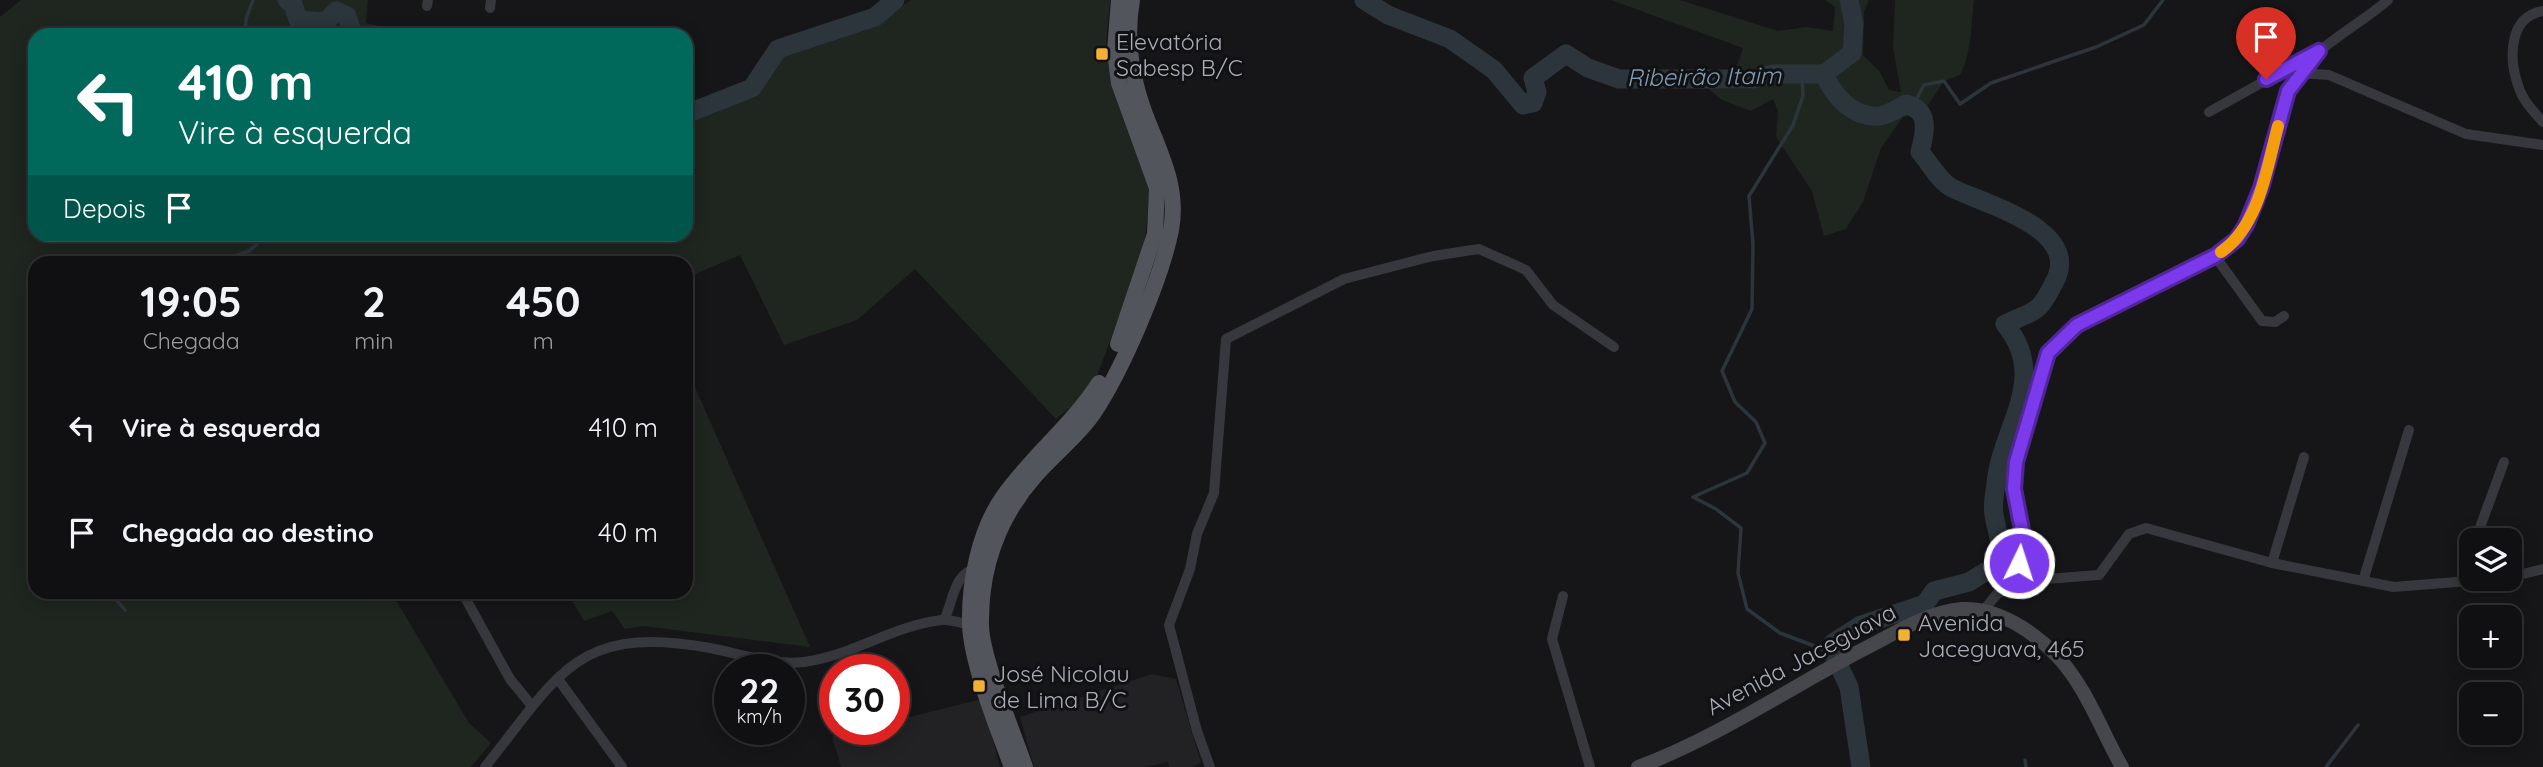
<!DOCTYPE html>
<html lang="pt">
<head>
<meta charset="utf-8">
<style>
  :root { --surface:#101012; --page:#1e1e20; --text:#f1f3f6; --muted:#9c9d9f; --line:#303032 }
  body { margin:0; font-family:Quicksand,sans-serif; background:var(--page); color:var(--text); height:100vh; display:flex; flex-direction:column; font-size:26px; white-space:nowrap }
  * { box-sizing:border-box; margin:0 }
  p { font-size:23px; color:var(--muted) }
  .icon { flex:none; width:38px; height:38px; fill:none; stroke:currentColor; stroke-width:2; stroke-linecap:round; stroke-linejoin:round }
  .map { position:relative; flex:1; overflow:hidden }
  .details { position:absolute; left:28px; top:256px; width:665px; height:343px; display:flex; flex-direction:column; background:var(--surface); border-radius:21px; box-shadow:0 4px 18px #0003,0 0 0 2px var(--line) }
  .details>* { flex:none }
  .hud { position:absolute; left:28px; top:28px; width:665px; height:214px; border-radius:21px; box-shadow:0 4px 18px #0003,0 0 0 2px var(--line); background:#00695c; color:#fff; overflow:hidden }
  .buttons { position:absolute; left:2459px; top:528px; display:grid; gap:14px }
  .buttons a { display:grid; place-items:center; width:63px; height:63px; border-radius:14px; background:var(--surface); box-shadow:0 4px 18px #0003,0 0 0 2px var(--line); font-size:35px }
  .speed { position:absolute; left:714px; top:654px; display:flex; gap:14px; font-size:35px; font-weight:700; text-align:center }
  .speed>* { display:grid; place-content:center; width:91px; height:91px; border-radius:50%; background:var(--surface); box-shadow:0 4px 18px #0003,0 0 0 2px var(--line); line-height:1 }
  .speed small { font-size:18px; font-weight:400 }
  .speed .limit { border:10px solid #d22; background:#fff; color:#111 }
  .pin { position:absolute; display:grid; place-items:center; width:60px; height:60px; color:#fff; margin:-72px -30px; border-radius:50% 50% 50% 0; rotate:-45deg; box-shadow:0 0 7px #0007 }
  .pin .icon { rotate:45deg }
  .me { position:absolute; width:77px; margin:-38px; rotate:4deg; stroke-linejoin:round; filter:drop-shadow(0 0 5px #0008) }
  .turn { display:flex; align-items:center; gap:24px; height:147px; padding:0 35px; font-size:32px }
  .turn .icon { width:91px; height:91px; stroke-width:2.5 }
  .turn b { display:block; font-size:49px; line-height:60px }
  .then { display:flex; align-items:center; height:66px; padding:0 35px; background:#0003; gap:14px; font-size:26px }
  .eta { display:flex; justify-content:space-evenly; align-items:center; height:119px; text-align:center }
  .eta b { font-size:42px; font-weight:800; line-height:49px }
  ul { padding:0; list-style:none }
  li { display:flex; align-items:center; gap:21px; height:105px; padding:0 35px }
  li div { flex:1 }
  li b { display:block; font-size:26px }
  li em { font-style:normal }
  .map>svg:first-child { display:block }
  .built { fill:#222225 }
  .green { fill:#1e261f }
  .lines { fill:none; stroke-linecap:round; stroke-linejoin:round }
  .stream { stroke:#2c353c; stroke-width:3.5 }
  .river { stroke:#2c353c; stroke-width:19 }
  .minor { stroke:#37383d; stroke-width:10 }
  .secondary { stroke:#45474d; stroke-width:14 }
  .primary { stroke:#53555c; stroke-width:16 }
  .route-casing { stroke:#51269a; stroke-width:18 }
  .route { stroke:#7c3aed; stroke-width:12 }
  .slow { stroke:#f59e0b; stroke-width:12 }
  .poi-dot { fill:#f2b134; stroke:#111113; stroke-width:2.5 }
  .labels { text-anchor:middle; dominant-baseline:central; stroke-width:6; stroke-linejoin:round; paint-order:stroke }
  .poi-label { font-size:23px; fill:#a8adb8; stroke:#111113; text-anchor:start }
  .street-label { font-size:23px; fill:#a8adb8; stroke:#111113 }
  .water-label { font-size:24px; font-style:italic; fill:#7f9bb3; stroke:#111113 }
</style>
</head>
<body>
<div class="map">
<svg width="2543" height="767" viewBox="0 0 2543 767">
  <rect width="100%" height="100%" fill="#161618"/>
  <g class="built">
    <path d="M 1152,674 L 1176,679 L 1201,763 L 1192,767 L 1169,767 L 1168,762 L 1145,767 L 1034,767 L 1020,717 Z"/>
    <path d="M 982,699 L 1000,767 L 841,767 L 832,736 L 858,730 L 894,730 L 894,721 Z"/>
  </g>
  <g class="green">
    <path d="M 21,0 L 368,0 L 366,23 L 420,35 L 35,35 L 35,234 L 686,234 L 686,122 L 757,96 L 781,55 L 878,22 L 911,0 L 1110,0 L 1106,44 L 1113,88 L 1150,185 L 1146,232 L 1141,258 L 1097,376 L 1076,403 L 1056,419 L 915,269 L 857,320 L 784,345 L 740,255 L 686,278 L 686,262 L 35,262 L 35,592 L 391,592 L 469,723 L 491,743 L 471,767 L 0,767 L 0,17 Z"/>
    <path d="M 1611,0 L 1680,0 L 1778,31 L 1806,27 L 1833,31 L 1835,7 L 1825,0 L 1869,0 L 1864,12 L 1863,55 L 1880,72 L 1889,90 L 1901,92 L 1893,47 L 1895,0 L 1974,0 C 1970,29 1973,48 1960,75 L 1944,81 L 1922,114 L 1903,117 L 1881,148 L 1863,202 L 1846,229 L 1824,236 L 1812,191 L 1776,137 L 1778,111 L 1773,99 L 1751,111 L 1722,100 L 1705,86 L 1735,71 L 1743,48 Z"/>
    <path d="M 686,367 L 810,647 L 643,626 L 625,629 L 612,611 L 584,621 L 567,592 L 686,592 Z"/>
  </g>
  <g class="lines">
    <g class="stream">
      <path d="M 245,35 L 246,19 L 253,0"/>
      <path d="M 1802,75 L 1803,96 L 1793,125 L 1749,196 L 1753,244 L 1752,309 L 1722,371 L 1735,402 L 1756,422 L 1765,443 L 1747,473 L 1693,497 L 1716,509 L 1741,528 L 1738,573 L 1747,609 L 1780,633 L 1833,653"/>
      <path d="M 1913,106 L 1924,85 L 1944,81 L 1960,104 L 1991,83 L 2096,47 L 2144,25 L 2163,0"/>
      <path d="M 218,262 L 249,251 L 269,234"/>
      <path d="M 110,592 L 125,610"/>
      <path d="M 2025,760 L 2026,767"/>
      <path d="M 2326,767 L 2358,725"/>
    </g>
    <g class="river">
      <path d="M 287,0 L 293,4 L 298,20 L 326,22 L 336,11 L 347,16 L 353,35"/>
      <path d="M 1364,0 L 1388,15 L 1450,39 L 1494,70 L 1523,105 L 1533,103 L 1537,92 L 1533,78 L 1566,54 L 1588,68 L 1619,79 L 1753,79 L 1773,74 L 1824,74"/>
      <path d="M 1849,0 L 1854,24 L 1852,53 L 1824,74 C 1834,97 1853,118 1880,116 C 1888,115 1899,108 1906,104 C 1931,111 1925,133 1920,152 C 1929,162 1939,181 1952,188 C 1983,204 2082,228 2055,281 C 2038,315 2037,309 2005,324 C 2050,379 2002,425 1996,483 C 1995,492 1992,505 1994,515 C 1997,532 2002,544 2001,562 L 1969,582 L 1934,591 L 1925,604 L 1861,625 L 1833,643 L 1833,653 L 1849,687 L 1861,767"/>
      <path d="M 686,114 L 752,88 L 778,49 L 875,17 L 895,0"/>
    </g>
    <g class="minor">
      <path d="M 427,6 L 428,0"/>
      <path d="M 490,8 L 491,0"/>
      <path d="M 2543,11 C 2508,17 2509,59 2518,85 C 2522,100 2533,111 2543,122"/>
      <path d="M 2299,73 L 2329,75 L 2466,134 L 2543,145"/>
      <path d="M 2209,112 L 2313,54"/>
      <path d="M 2215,256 L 2262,321 L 2275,322 L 2284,316"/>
      <path d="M 2475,541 L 2504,462"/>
      <path d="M 2272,563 L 2304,457"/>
      <path d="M 2510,577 L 2543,569"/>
      <path d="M 2363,581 L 2409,430"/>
      <path d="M 2463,581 L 2471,555"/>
      <path d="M 462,592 L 510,679 L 532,706"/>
      <path d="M 1997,594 L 2031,580 L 2099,575 L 2129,534 L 2146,528 L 2272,563 L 2394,587 L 2493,579"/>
      <path d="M 1563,596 L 1552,639 L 1590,767"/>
      <path d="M 1984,610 L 2013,574 L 2023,550 L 2014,489 L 2016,462 L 2048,353 L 2077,325 L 2224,251 C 2273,204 2262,138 2292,84 C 2313,46 2356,28 2388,0"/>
      <path d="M 944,620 C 954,600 953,572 979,568"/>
      <path d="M 558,679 L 622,767"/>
      <path d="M 485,767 C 560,673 577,624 710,648 C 741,654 773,666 804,662 C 852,656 894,625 942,620 C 952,619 964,624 973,626"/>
      <path d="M 1210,767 L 1197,731 L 1169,625 L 1190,569 L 1197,534 L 1214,493 L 1226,339 L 1344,279 L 1433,256 L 1479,249 L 1526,270 L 1553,305 L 1614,347"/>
    </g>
    <path class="secondary" d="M 1638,767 C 1717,738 1789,688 1864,649 C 1894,634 1927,612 1962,609 C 1998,607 2034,632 2058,657 C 2086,687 2102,732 2122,767"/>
    <g class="primary">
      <path d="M 1118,344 L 1155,234 L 1157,188 L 1119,83 L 1115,51 L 1119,0"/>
      <path d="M 1012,767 C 998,730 971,662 970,624 C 969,583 979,531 1003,497 C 1032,456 1072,425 1099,383"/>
      <path d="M 1025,767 C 1013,732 982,659 981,626 C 980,569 998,518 1035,476 C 1053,455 1077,437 1093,414 C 1122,371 1161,280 1171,230 C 1179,187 1160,153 1145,114 C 1131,76 1125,39 1132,0"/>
    </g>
  </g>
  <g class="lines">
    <g class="route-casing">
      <path id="route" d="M 2019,563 L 2023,535 L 2014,489 L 2016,462 L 2048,353 L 2077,325 L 2215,256 L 2237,239 L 2246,225 L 2261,188 L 2288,91 L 2319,51 L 2266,79"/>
    </g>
    <use href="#route" class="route"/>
    <path class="slow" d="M 2221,252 C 2259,226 2267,168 2278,126"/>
  </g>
  <g class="poi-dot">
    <rect x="1095" y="47" width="14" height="14" rx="3.5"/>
    <rect x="1897" y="628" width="14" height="14" rx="3.5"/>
    <rect x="972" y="679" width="14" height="14" rx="3.5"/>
  </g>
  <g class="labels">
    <g class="poi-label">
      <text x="1116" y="41">Elevatória<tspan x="1116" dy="26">Sabesp B/C</tspan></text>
      <text x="1918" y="622">Avenida<tspan x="1918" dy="26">Jaceguava, 465</tspan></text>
      <text x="993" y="673">José Nicolau<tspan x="993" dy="26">de Lima B/C</tspan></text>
    </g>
    <g class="street-label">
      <text transform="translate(1801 659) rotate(-28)">Avenida Jaceguava</text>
    </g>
    <g class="water-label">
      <text transform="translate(1704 76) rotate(-1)">Ribeirão Itaim</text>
    </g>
  </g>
</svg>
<div class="buttons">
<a><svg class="icon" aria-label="layers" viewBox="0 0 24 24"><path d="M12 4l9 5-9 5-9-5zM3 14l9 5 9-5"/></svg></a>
<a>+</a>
<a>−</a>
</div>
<div class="speed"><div>22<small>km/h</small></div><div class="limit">30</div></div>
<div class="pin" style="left:2266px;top:79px;background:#d93025"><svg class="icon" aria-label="arrive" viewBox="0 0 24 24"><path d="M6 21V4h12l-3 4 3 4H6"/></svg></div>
<svg class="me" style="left:2019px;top:563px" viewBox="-20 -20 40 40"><circle r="17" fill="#7c3aed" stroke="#fff" stroke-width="3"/><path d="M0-11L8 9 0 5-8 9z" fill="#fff"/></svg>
<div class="hud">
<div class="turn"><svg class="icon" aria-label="left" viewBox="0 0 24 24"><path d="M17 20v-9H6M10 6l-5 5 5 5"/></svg><div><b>410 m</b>Vire à esquerda</div></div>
<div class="then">Depois<svg class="icon" aria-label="arrive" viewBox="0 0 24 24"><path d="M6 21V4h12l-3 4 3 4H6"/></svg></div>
</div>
<section class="details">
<div class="eta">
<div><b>19:05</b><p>Chegada</p></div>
<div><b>2</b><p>min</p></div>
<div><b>450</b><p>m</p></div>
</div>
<ul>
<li><svg class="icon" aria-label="left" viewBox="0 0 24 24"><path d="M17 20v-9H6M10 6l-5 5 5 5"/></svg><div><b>Vire à esquerda</b></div><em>410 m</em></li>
<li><svg class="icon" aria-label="arrive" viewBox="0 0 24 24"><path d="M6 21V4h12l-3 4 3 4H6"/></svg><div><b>Chegada ao destino</b></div><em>40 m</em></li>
</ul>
</section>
</div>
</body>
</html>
